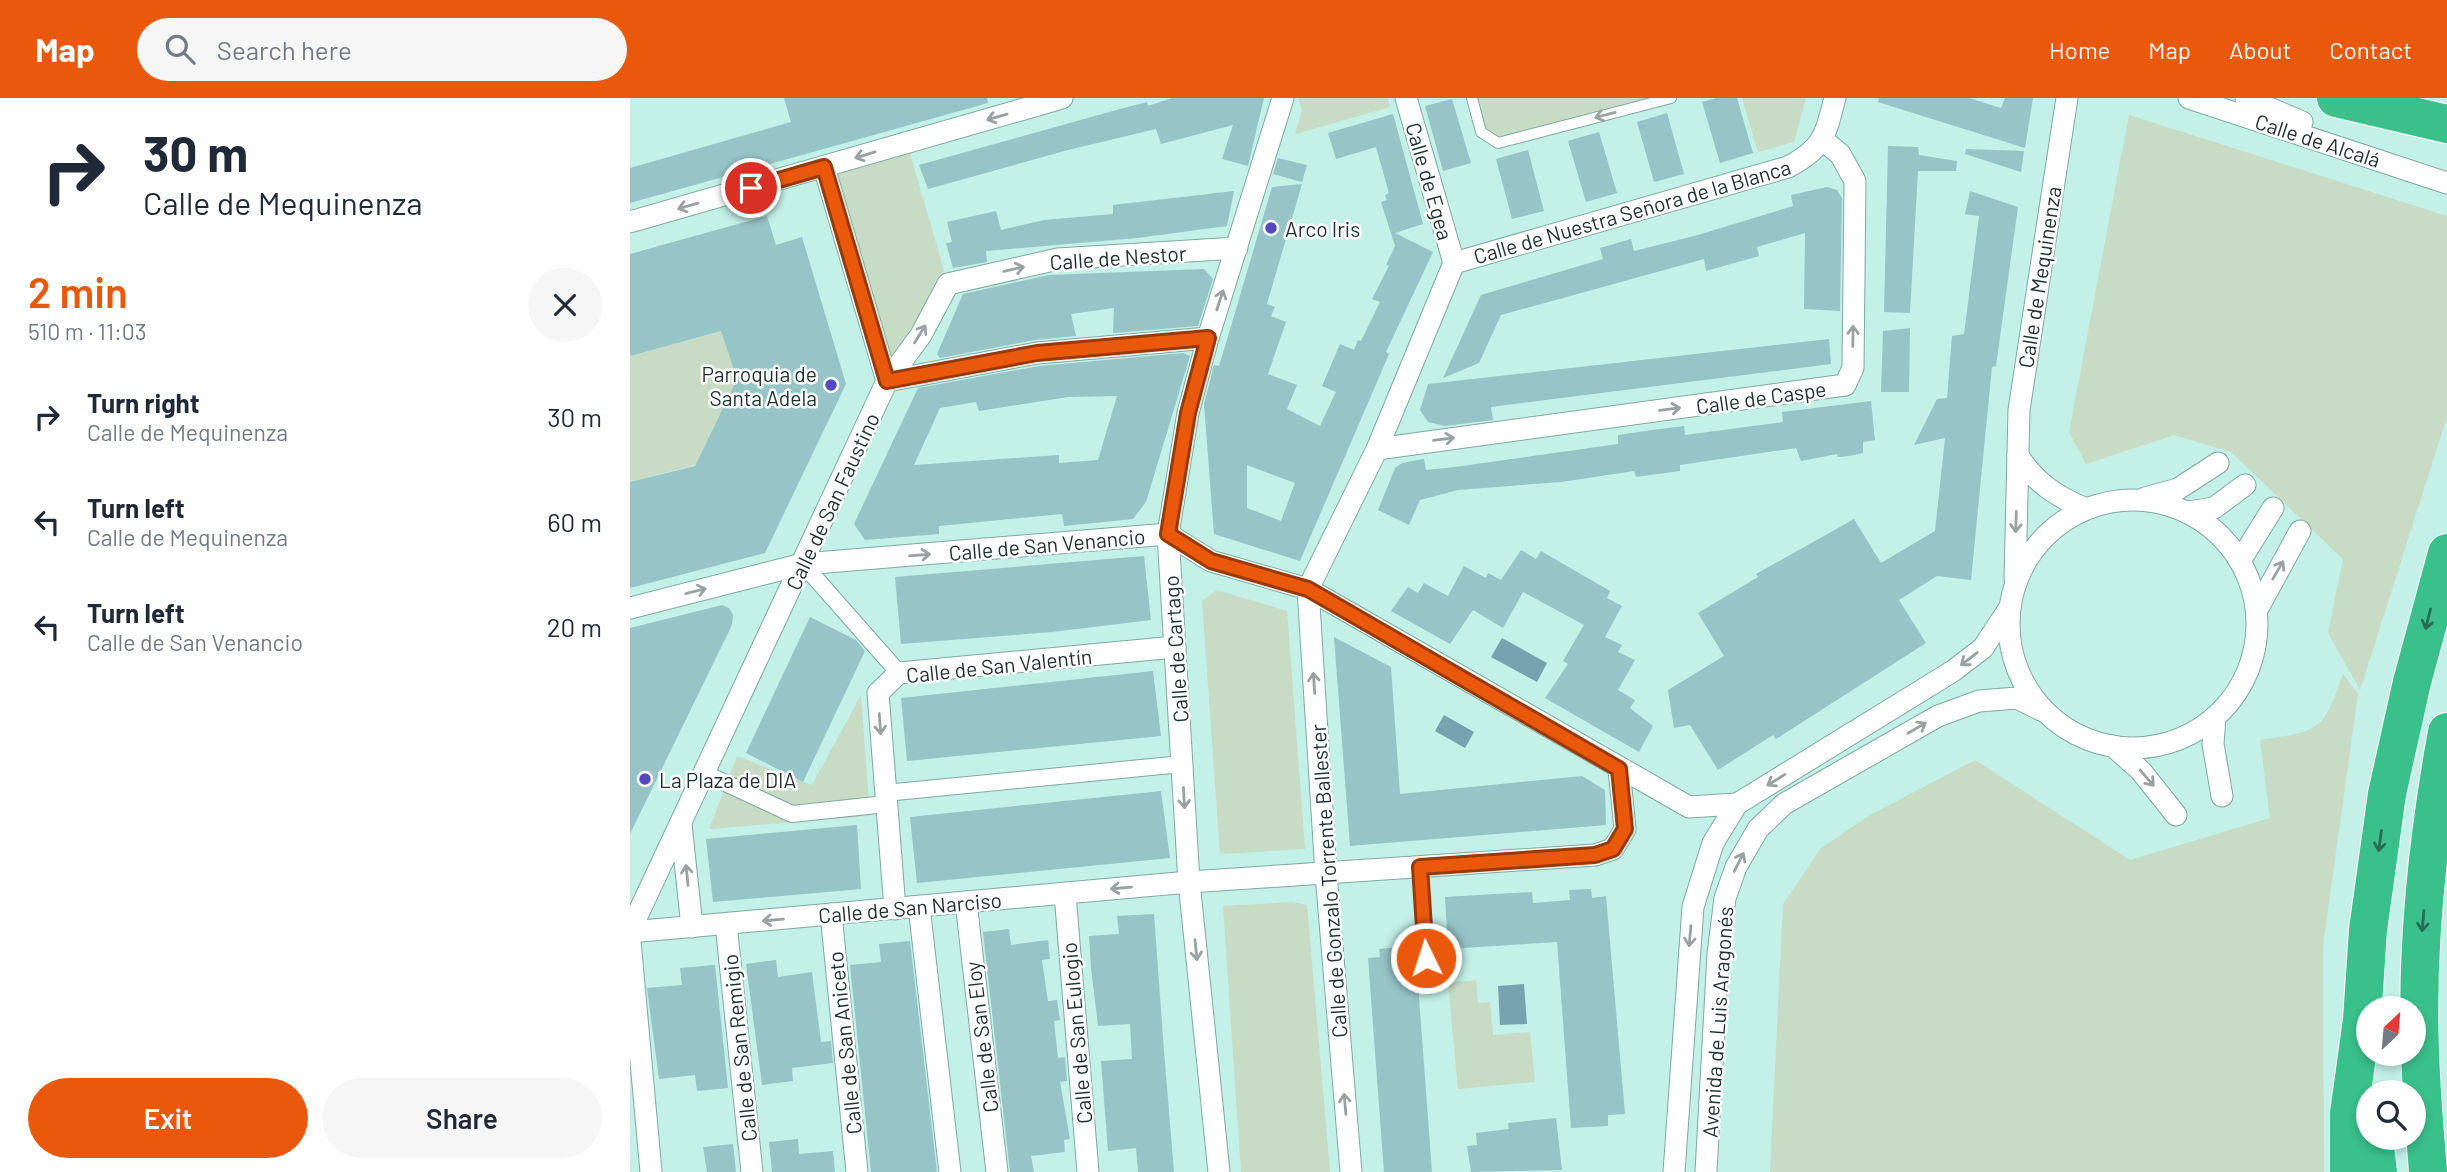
<!DOCTYPE html>
<html lang="en">
<head>
<meta charset="utf-8">
<style>
  :root { --surface:#fff; --page:#f6f6f7; --text:#1f2937; --muted:#747a83; --accent:#ea580c }
  body { margin:0; font-family:Barlow,sans-serif; background:var(--page); color:var(--text); height:100vh; display:flex; flex-direction:column; font-size:26px; white-space:nowrap }
  * { box-sizing:border-box; margin:0 }
  p { font-size:23px; color:var(--muted) }
  .icon { flex:none; width:38px; height:38px; fill:none; stroke:currentColor; stroke-width:2; stroke-linecap:round; stroke-linejoin:round }
  .map { position:relative; flex:1; overflow:hidden }
  .details { display:flex; flex-direction:column; background:var(--surface); width:630px }
  .details>* { flex:none }
  .guide { background:#fff; color:var(--text); overflow:hidden }
  .needle { width:46px; rotate:26deg }
  .tools { position:absolute; left:1726px; top:898px; display:grid; gap:14px }
  .tools a { display:grid; place-items:center; width:70px; height:70px; border-radius:50%; background:var(--surface); box-shadow:0 4px 10px #0003; font-size:35px }
  .pin { position:absolute; display:grid; place-items:center; width:60px; height:60px; color:#fff; margin:-30px; border:4px solid #fff; border-radius:50%; box-shadow:0 2px 7px #0007 }
  .me { position:absolute; width:77px; margin:-38px; rotate:356deg; stroke-linejoin:round; filter:drop-shadow(0 0 5px #0008) }
  .turn { display:flex; align-items:center; gap:24px; height:147px; padding:0 28px; font-size:32px }
  .turn .icon { width:91px; height:91px; stroke-width:2.5 }
  .turn b { display:block; font-size:49px; line-height:60px }
  .round { display:grid; place-items:center; flex:none; width:74px; height:74px; border-radius:37px; background:var(--page) }
  .overview { display:flex; align-items:center; justify-content:space-between; height:119px; padding:0 28px }
  h1 { font-size:42px; font-weight:600; line-height:52px; color:var(--accent) }
  .button { display:flex; gap:14px; margin-top:auto; padding:14px 28px }
  .button a { flex:1; height:80px; border-radius:42px; background:var(--accent); color:#fff; font-size:28px; font-weight:600; line-height:80px; text-align:center }
  .button a+a { background:var(--page); color:var(--text) }
  ul { padding:0; list-style:none }
  li { display:flex; align-items:center; gap:21px; height:105px; padding:0 28px }
  li div { flex:1 }
  li b { display:block; font-size:26px }
  li em { font-style:normal }
  header { display:flex; align-items:center; gap:42px; box-sizing:border-box; height:98px; padding:0 35px; background:var(--accent); color:#fff }
  header strong { font-size:33px }
  nav { display:flex; gap:38px; margin-inline-start:auto; font-size:24px }
  .search { width:490px; height:63px; background:var(--page); display:flex; align-items:center; gap:18px; box-sizing:border-box; padding:0 24px; border-radius:38px; color:var(--muted); font-size:26px }
  main { display:flex; flex:1; min-height:0 }
  .map>svg:first-child { display:block }
  .green { fill:#c7dbc5 }
  .water { fill:#79a2b0 }
  .building { fill:#96c4c7; fill-rule:evenodd }
  .lines { fill:none; stroke-linecap:round; stroke-linejoin:round }
  .service-casing { stroke:#7ea9a1; stroke-width:12 }
  .pedestrian-casing { stroke:#7ea9a1; stroke-width:18 }
  .minor-casing { stroke:#7ea9a1; stroke-width:23 }
  .motorway-casing { stroke:#fff; stroke-width:40 }
  .service { stroke:#fff; stroke-width:10 }
  .pedestrian { stroke:#fff; stroke-width:16 }
  .minor { stroke:#fff; stroke-width:21 }
  .motorway { stroke:#3ac18b; stroke-width:38 }
  .oneway { stroke:#9aa2a1 }
  .oneway2 { stroke:#2a6b53 }
  .route-casing { stroke:#983908; stroke-width:18 }
  .route { stroke:#ea580c; stroke-width:12 }
  .poi-dot { fill:#5249c0; stroke:#fff; stroke-width:2.5 }
  .labels { text-anchor:middle; dominant-baseline:central; stroke-width:5; stroke-linejoin:round; paint-order:stroke }
  .street-label { font-size:21px; fill:#1f312e; stroke:#fff }
  .poi-label { font-size:21px; fill:#1f312e; stroke:#fff; text-anchor:start }
</style>
</head>
<body>
<header>
<strong>Map</strong>
<div class="search"><svg class="icon" aria-label="search" viewBox="0 0 24 24"><circle cx="10" cy="10" r="6"/><path d="M15 15l6 6"/></svg>Search here</div>
<nav><a>Home</a><a>Map</a><a>About</a><a>Contact</a></nav>
</header>
<main>
<section class="details">
<div class="guide">
<div class="turn"><svg class="icon" aria-label="right" viewBox="0 0 24 24"><path d="M7 20v-9h11M14 6l5 5-5 5"/></svg><div><b>30 m</b>Calle de Mequinenza</div></div>
</div>
<div class="overview"><div><h1>2 min</h1><p>510 m · 11:03</p></div><a class="round"><svg class="icon" aria-label="close" viewBox="0 0 24 24"><path d="M6 6l12 12M18 6L6 18"/></svg></a></div>
<ul>
<li><svg class="icon" aria-label="right" viewBox="0 0 24 24"><path d="M7 20v-9h11M14 6l5 5-5 5"/></svg><div><b>Turn right</b><p>Calle de Mequinenza</p></div><em>30 m</em></li>
<li><svg class="icon" aria-label="left" viewBox="0 0 24 24"><path d="M17 20v-9H6M10 6l-5 5 5 5"/></svg><div><b>Turn left</b><p>Calle de Mequinenza</p></div><em>60 m</em></li>
<li><svg class="icon" aria-label="left" viewBox="0 0 24 24"><path d="M17 20v-9H6M10 6l-5 5 5 5"/></svg><div><b>Turn left</b><p>Calle de San Venancio</p></div><em>20 m</em></li>
</ul>
<div class="button"><a>Exit</a><a>Share</a></div>
</section>
<div class="map">
<svg width="1817" height="1074" viewBox="0 0 1817 1074">
  <rect width="100%" height="100%" fill="#c3f0e7"/>
  <g class="green">
    <path d="M 668,0 L 758,0 L 760,9 L 665,36 L 672,12 Z"/>
    <path d="M 846,0 L 1026,0 L 869,40 L 854,29 Z"/>
    <path d="M 1112,0 L 1176,0 L 1164,44 L 1128,54 Z"/>
    <path d="M 1499,17 L 1817,118 L 1817,319 L 1730,592 L 1698,535 L 1713,461 L 1601,354 L 1544,337 L 1456,366 L 1439,334 Z"/>
    <path d="M 277,45 L 318,186 L 257,283 L 194,69 Z"/>
    <path d="M 91,233 L 107,281 L 65,367 L 0,384 L 0,258 Z"/>
    <path d="M 587,492 L 657,513 L 675,751 L 590,756 L 572,503 Z"/>
    <path d="M 1713,576 L 1728,596 L 1693,847 L 1694,1074 L 1140,1074 L 1153,806 L 1190,751 L 1240,717 L 1345,662 L 1500,762 L 1640,720 L 1630,642 C 1690,633 1693,634 1713,576 Z"/>
    <path d="M 231,597 L 240,718 L 79,731 L 107,658 L 182,687 Z"/>
    <path d="M 662,804 L 677,807 L 700,1074 L 611,1074 L 593,808 Z"/>
    <path d="M 846,882 L 848,905 L 860,904 L 863,937 L 900,934 L 905,984 L 828,991 L 818,885 Z"/>
  </g>
  <g class="water">
    <path d="M 872,540 L 917,565 L 907,584 L 861,559 Z"/>
    <path d="M 814,617 L 844,634 L 835,650 L 805,633 Z"/>
    <path d="M 894,886 L 897,926 L 870,927 L 868,888 Z"/>
  </g>
  <g class="building">
    <path d="M 154,0 L 357,0 L 358,5 L 0,105 L 0,70 L 161,24 Z"/>
    <path d="M 542,0 L 634,0 L 618,68 L 592,61 L 603,27 L 531,46 L 526,31 L 438,52 L 298,91 L 289,67 L 490,11 L 517,4 L 518,8 Z"/>
    <path d="M 1086,0 L 1107,0 L 1123,55 L 1090,65 L 1072,4 Z"/>
    <path d="M 1249,0 L 1339,0 L 1371,10 L 1375,0 L 1403,0 L 1395,50 L 1248,4 Z"/>
    <path d="M 822,1 L 841,65 L 813,73 L 795,8 Z"/>
    <path d="M 1037,15 L 1054,76 L 1024,84 L 1007,24 Z"/>
    <path d="M 763,16 L 793,126 L 765,135 L 803,154 L 756,254 L 759,256 L 670,463 L 584,436 L 574,306 L 584,267 L 589,268 L 599,235 L 642,89 L 672,86 L 637,206 L 645,209 L 641,218 L 656,224 L 638,276 L 667,287 L 657,311 L 690,328 L 706,294 L 692,288 L 710,246 L 724,252 L 728,242 L 731,243 L 750,204 L 742,201 L 759,168 L 756,167 L 765,148 L 751,104 L 757,102 L 755,97 L 759,95 L 746,49 L 706,61 L 698,35 ZM 617,367 L 665,385 L 651,423 L 617,410 Z"/>
    <path d="M 969,34 L 987,95 L 956,104 L 938,43 Z"/>
    <path d="M 1258,48 L 1288,49 L 1289,57 L 1327,63 L 1326,73 L 1288,73 L 1280,215 L 1254,214 Z"/>
    <path d="M 1336,51 L 1394,53 L 1391,74 L 1335,56 Z"/>
    <path d="M 898,52 L 914,113 L 882,121 L 866,61 Z"/>
    <path d="M 648,60 L 677,67 L 672,84 L 643,76 Z"/>
    <path d="M 1197,89 L 1207,92 L 1212,100 L 1210,213 L 1174,211 L 1175,135 L 1127,149 L 1129,158 L 1076,173 L 1074,161 L 871,217 L 849,265 L 813,280 L 851,197 L 973,161 L 970,150 L 1001,141 L 1004,153 L 1068,137 L 1163,108 L 1161,97 Z"/>
    <path d="M 604,93 L 597,128 L 507,140 L 356,153 L 357,164 L 323,170 L 316,145 L 322,144 L 317,124 L 366,113 L 371,132 L 414,122 L 483,116 L 483,107 Z"/>
    <path d="M 1340,93 L 1388,109 L 1366,268 L 1362,269 L 1341,482 L 1307,478 L 1269,502 L 1296,545 L 1146,641 L 1143,637 L 1088,672 L 1060,627 L 1044,630 L 1038,592 L 1094,558 L 1068,515 L 1128,479 L 1126,476 L 1224,421 L 1251,465 L 1305,433 L 1315,340 L 1284,347 L 1307,301 L 1317,300 L 1322,238 L 1334,236 L 1349,118 L 1335,116 Z"/>
    <path d="M 137,118 L 146,147 L 172,139 L 216,286 L 135,455 L 0,490 L 0,384 L 65,368 L 107,281 L 91,233 L 0,258 L 0,156 Z"/>
    <path d="M 574,171 L 583,181 L 568,228 L 483,235 L 484,210 L 441,216 L 446,238 L 405,242 L 310,260 L 307,256 L 333,196 L 419,177 Z"/>
    <path d="M 1280,230 L 1279,294 L 1251,294 L 1253,233 Z"/>
    <path d="M 1199,241 L 1201,266 L 861,309 L 863,322 L 815,328 L 798,324 L 790,312 L 798,286 Z"/>
    <path d="M 553,255 L 560,258 L 535,341 L 516,404 L 503,421 L 434,428 L 432,416 L 309,428 L 309,436 L 235,442 L 224,426 L 288,290 L 409,268 ZM 487,298 L 468,362 L 429,365 L 429,357 L 284,367 L 310,310 L 346,304 L 349,313 L 438,299 Z"/>
    <path d="M 1241,303 L 1245,342 L 1233,344 L 1233,355 L 1219,358 L 1208,359 L 1207,356 L 1171,363 L 1166,350 L 1050,367 L 1050,373 L 1006,379 L 1004,373 L 931,384 L 828,392 L 790,402 L 779,427 L 748,412 L 765,370 L 772,365 L 794,361 L 796,372 L 825,369 L 988,346 L 988,337 L 1022,332 L 1054,328 L 1055,337 L 1153,324 L 1152,314 Z"/>
    <path d="M 891,452 L 906,461 L 911,453 L 980,493 L 977,500 L 992,508 L 975,539 L 992,547 L 988,554 L 1005,562 L 988,592 L 1005,602 L 1000,610 L 1023,628 L 1009,654 L 915,600 L 938,566 L 933,563 L 954,527 L 893,494 L 873,530 L 843,512 L 820,546 L 761,513 L 778,489 L 788,495 L 794,485 L 818,498 L 834,468 L 856,480 L 858,475 L 871,482 Z"/>
    <path d="M 514,458 L 521,522 L 422,534 L 271,546 L 265,479 Z"/>
    <path d="M 92,507 L 99,510 L 103,517 L 102,527 L 0,736 L 0,530 Z"/>
    <path d="M 180,519 L 226,542 L 235,553 L 173,684 L 116,655 Z"/>
    <path d="M 704,539 L 761,569 L 770,696 L 952,678 L 975,692 L 976,727 L 720,748 Z"/>
    <path d="M 523,573 L 531,638 L 277,663 L 271,600 Z"/>
    <path d="M 531,693 L 540,760 L 287,785 L 280,719 Z"/>
    <path d="M 227,727 L 231,791 L 83,804 L 76,741 Z"/>
    <path d="M 961,791 L 962,800 L 976,798 L 995,1016 L 978,1017 L 978,1028 L 941,1030 L 927,844 L 818,851 L 815,799 L 902,794 L 903,805 L 940,802 L 939,792 Z"/>
    <path d="M 524,816 L 534,953 L 544,1074 L 508,1074 L 506,1050 L 478,1053 L 471,963 L 502,961 L 500,926 L 468,928 L 461,870 L 459,838 L 489,836 L 487,818 Z"/>
    <path d="M 379,831 L 381,847 L 418,842 L 420,861 L 412,862 L 418,903 L 427,902 L 430,922 L 424,923 L 428,960 L 435,959 L 437,983 L 430,984 L 440,1041 L 434,1042 L 435,1054 L 401,1058 L 404,1074 L 380,1074 L 353,834 Z"/>
    <path d="M 280,843 L 307,1074 L 241,1074 L 220,867 L 251,864 L 249,846 Z"/>
    <path d="M 770,849 L 771,861 L 786,859 L 802,1074 L 754,1074 L 738,860 L 750,859 L 749,851 Z"/>
    <path d="M 146,862 L 148,879 L 182,874 L 191,944 L 201,943 L 203,965 L 162,970 L 163,983 L 132,987 L 116,866 Z"/>
    <path d="M 85,867 L 98,990 L 67,993 L 65,977 L 29,981 L 17,890 L 52,887 L 50,870 Z"/>
    <path d="M 926,1020 L 932,1072 L 841,1074 L 837,1048 L 847,1047 L 846,1035 L 879,1031 L 878,1025 Z"/>
    <path d="M 168,1041 L 169,1056 L 203,1053 L 205,1074 L 142,1074 L 139,1044 Z"/>
    <path d="M 103,1046 L 106,1074 L 77,1074 L 73,1049 Z"/>
  </g>
  <g class="lines">
    <g class="service-casing">
      <g id="service">
        <path d="M 842,0 L 851,34 L 868,45 L 1041,0"/>
        <path d="M 790,769 L 796,860"/>
      </g>
    </g>
    <g class="pedestrian-casing">
      <g id="pedestrian">
        <path d="M 173,466 L 269,575"/>
        <path d="M 74,675 L 162,716 L 256,706"/>
        <path d="M 255,695 L 552,666"/>
      </g>
    </g>
    <g class="minor-casing">
      <g id="minor">
        <path d="M 776,0 L 824,165"/>
        <path d="M 1559,0 L 1817,85"/>
        <path d="M 1616,0 L 1672,24"/>
        <path d="M 194,69 L 257,283"/>
        <path d="M 0,124 L 432,0"/>
        <path d="M 257,283 L 407,255 L 578,240"/>
        <path d="M 747,351 L 1215,287 L 1223,270 L 1225,83 L 1210,56 L 1194,43"/>
        <path d="M 1388,358 C 1407,386 1426,398 1456,411"/>
        <path d="M 1515,400 L 1548,391 L 1588,365"/>
        <circle cx="1503" cy="526" r="124"/>
        <path d="M 1558,414 L 1584,410 L 1615,387"/>
        <path d="M 1610,463 L 1643,410"/>
        <path d="M 1385,481 L 1389,312 L 1437,0"/>
        <path d="M 678,491 L 747,351 L 824,165 L 1158,69 C 1194,50 1195,38 1205,0"/>
        <path d="M 678,491 L 696,776 L 721,1074"/>
        <path d="M 0,510 L 173,466 L 538,436 L 581,463 L 678,491 L 1059,709 L 1107,706"/>
        <path d="M 1627,512 L 1670,433"/>
        <path d="M 1585,619 L 1583,646 L 1592,698"/>
        <path d="M 1483,648 L 1511,673 L 1546,717"/>
        <path d="M 51,726 L 62,829"/>
        <path d="M 435,796 L 458,1074"/>
        <path d="M 336,804 L 367,1074"/>
        <path d="M 289,809 L 320,1074"/>
        <path d="M 265,811 L 248,595 L 269,575 L 545,549"/>
        <path d="M 201,816 L 227,1074"/>
        <path d="M 96,826 L 122,1074"/>
        <path d="M 0,833 L 257,283 L 291,237 L 318,186 L 428,161 L 607,150"/>
        <path d="M 0,834 L 559,784 L 965,757 L 983,751 L 995,731 L 989,671"/>
        <path d="M 0,843 L 21,1074"/>
        <path d="M 589,1074 L 559,784 L 538,436 L 558,315 L 578,240 L 653,0"/>
        <path d="M 1044,1074 L 1063,809 L 1083,745 L 1107,706 L 1323,573 L 1353,550 L 1380,509"/>
        <path d="M 1076,1074 L 1088,856 L 1095,800 L 1106,769 L 1128,731 L 1154,706 L 1308,618 L 1349,603 L 1387,600 L 1411,612"/>
      </g>
    </g>
    <g class="motorway-casing">
      <g id="motorway">
        <path d="M 1706,0 L 1817,26"/>
        <path d="M 1744,1040 L 1748,1074"/>
        <path d="M 1719,1074 L 1719,1015 L 1732,922 L 1738,832 L 1757,696 L 1782,584 L 1817,455"/>
        <path d="M 1798,1074 C 1795,1033 1791,993 1790,952 C 1786,846 1798,738 1817,634"/>
      </g>
    </g>
    <use href="#service" class="service"/>
    <use href="#pedestrian" class="pedestrian"/>
    <use href="#minor" class="minor"/>
    <use href="#motorway" class="motorway"/>
  </g>
  <defs><path id="oneway-shaft" d="M-6 0H5M1.5-3L5.5 0L1.5 3" fill="none" stroke-width="1.6" stroke-linecap="round" stroke-linejoin="round" transform="scale(1.75)"/></defs>
  <g class="oneway">
    <use href="#oneway-shaft" transform="translate(975 17) rotate(165)"/>
    <use href="#oneway-shaft" transform="translate(367 19) rotate(164)"/>
    <use href="#oneway-shaft" transform="translate(235 57) rotate(163)"/>
    <use href="#oneway-shaft" transform="translate(58 108) rotate(164)"/>
    <use href="#oneway-shaft" transform="translate(384 171) rotate(-13)"/>
    <use href="#oneway-shaft" transform="translate(590 202) rotate(-72)"/>
    <use href="#oneway-shaft" transform="translate(290 236) rotate(-58)"/>
    <use href="#oneway-shaft" transform="translate(1223 238) rotate(-89)"/>
    <use href="#oneway-shaft" transform="translate(1040 311) rotate(-8)"/>
    <use href="#oneway-shaft" transform="translate(814 341) rotate(-8)"/>
    <use href="#oneway-shaft" transform="translate(1386 424) rotate(92)"/>
    <use href="#oneway-shaft" transform="translate(290 457) rotate(-5)"/>
    <use href="#oneway-shaft" transform="translate(1648 472) rotate(-60)"/>
    <use href="#oneway-shaft" transform="translate(66 493) rotate(-14)"/>
    <use href="#oneway-shaft" transform="translate(1339 561) rotate(142)"/>
    <use href="#oneway-shaft" transform="translate(684 585) rotate(-94)"/>
    <use href="#oneway-shaft" transform="translate(250 626) rotate(86)"/>
    <use href="#oneway-shaft" transform="translate(1287 630) rotate(-30)"/>
    <use href="#oneway-shaft" transform="translate(1517 680) rotate(49)"/>
    <use href="#oneway-shaft" transform="translate(1146 682) rotate(148)"/>
    <use href="#oneway-shaft" transform="translate(554 700) rotate(87)"/>
    <use href="#oneway-shaft" transform="translate(1109 764) rotate(-63)"/>
    <use href="#oneway-shaft" transform="translate(57 777) rotate(-96)"/>
    <use href="#oneway-shaft" transform="translate(491 790) rotate(175)"/>
    <use href="#oneway-shaft" transform="translate(143 822) rotate(175)"/>
    <use href="#oneway-shaft" transform="translate(1060 838) rotate(95)"/>
    <use href="#oneway-shaft" transform="translate(566 852) rotate(84)"/>
    <use href="#oneway-shaft" transform="translate(715 1006) rotate(-95)"/>
  </g>
  <g class="oneway2">
    <use href="#oneway-shaft" transform="translate(1798 521) rotate(104)"/>
    <use href="#oneway-shaft" transform="translate(1750 743) rotate(98)"/>
    <use href="#oneway-shaft" transform="translate(1793 823) rotate(95)"/>
  </g>
  <g class="lines">
    <g class="route-casing">
      <path id="route" d="M 121,90 L 194,69 L 257,283 L 407,255 L 578,240 L 558,315 L 538,436 L 581,463 L 678,491 L 989,671 L 995,731 L 983,751 L 965,757 L 790,769 L 796,860"/>
    </g>
    <use href="#route" class="route"/>
  </g>
  <g class="poi-dot">
    <circle cx="641" cy="130" r="7"/>
    <circle cx="201" cy="287" r="7"/>
    <circle cx="15" cy="681" r="7"/>
  </g>
  <g class="labels">
    <g class="street-label">
      <text transform="translate(1688 42) rotate(18)">Calle de Alcalá</text>
      <text transform="translate(800 83) rotate(74)">Calle de Egea</text>
      <text transform="translate(1002 113) rotate(-16)">Calle de Nuestra Señora de la Blanca</text>
      <text transform="translate(488 159) rotate(-4)">Calle de Nestor</text>
      <text transform="translate(1409 179) rotate(-81)">Calle de Mequinenza</text>
      <text transform="translate(1131 299) rotate(-8)">Calle de Caspe</text>
      <text transform="translate(202 403) rotate(-65)">Calle de San Faustino</text>
      <text transform="translate(417 446) rotate(-5)">Calle de San Venancio</text>
      <text transform="translate(545 551) rotate(-94)">Calle de Cartago</text>
      <text transform="translate(369 567) rotate(-6)">Calle de San Valentín</text>
      <text transform="translate(698 783) rotate(-94)">Calle de Gonzalo Torrente Ballester</text>
      <text transform="translate(280 809) rotate(-5)">Calle de San Narciso</text>
      <text transform="translate(1087 924) rotate(-86)">Avenida de Luis Aragonés</text>
      <text transform="translate(446 935) rotate(-95)">Calle de San Eulogio</text>
      <text transform="translate(351 939) rotate(-97)">Calle de San Eloy</text>
      <text transform="translate(214 945) rotate(-96)">Calle de San Aniceto</text>
      <text transform="translate(109 950) rotate(-96)">Calle de San Remigio</text>
    </g>
    <g class="poi-label">
      <text x="655" y="130">Arco Iris</text>
      <text x="187" y="275" text-anchor="end">Parroquia de<tspan x="187" dy="24">Santa Adela</tspan></text>
      <text x="29" y="681">La Plaza de DIA</text>
    </g>
  </g>
</svg>
<div class="tools">
<a><svg class="needle" viewBox="-14 -14 28 28"><path d="M0-13l5 13h-10z" fill="#e53935"/><path d="M0 13l5-13h-10z" fill="#747a83"/></svg></a>
<a><svg class="icon" aria-label="search" viewBox="0 0 24 24"><circle cx="10" cy="10" r="6"/><path d="M15 15l6 6"/></svg></a>
</div>
<div class="pin" style="left:121px;top:90px;background:#d93025"><svg class="icon" aria-label="arrive" viewBox="0 0 24 24"><path d="M6 21V4h12l-3 4 3 4H6"/></svg></div>
<svg class="me" style="left:796px;top:860px" viewBox="-20 -20 40 40"><circle r="17" fill="#ea580c" stroke="#fff" stroke-width="3"/><path d="M0-11L8 9 0 5-8 9z" fill="#fff"/></svg>
</div>
</main>
</body>
</html>
